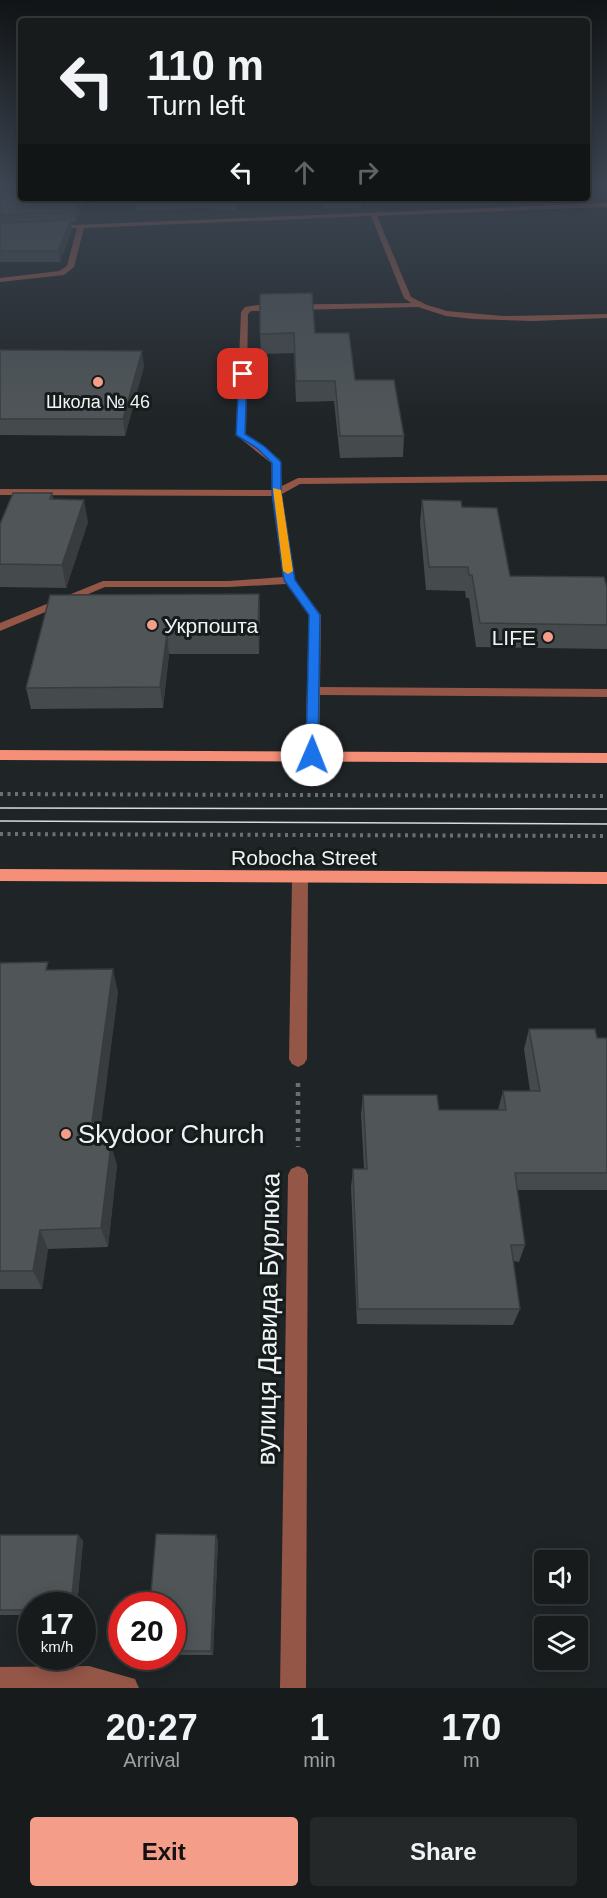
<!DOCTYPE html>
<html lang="en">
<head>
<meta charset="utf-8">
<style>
  :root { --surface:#171b1c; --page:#242829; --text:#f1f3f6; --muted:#9ea1a3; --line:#36393b; --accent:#f49e89 }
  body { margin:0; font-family:Arial,sans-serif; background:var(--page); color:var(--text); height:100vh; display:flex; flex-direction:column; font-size:22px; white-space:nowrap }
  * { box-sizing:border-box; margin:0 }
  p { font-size:20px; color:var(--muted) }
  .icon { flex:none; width:33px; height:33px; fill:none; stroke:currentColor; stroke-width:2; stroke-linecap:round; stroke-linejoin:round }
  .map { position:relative; height:1688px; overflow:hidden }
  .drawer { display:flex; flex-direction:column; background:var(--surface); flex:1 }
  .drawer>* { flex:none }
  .banner { position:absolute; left:18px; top:18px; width:572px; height:183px; border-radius:6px; box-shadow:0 3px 15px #0003,0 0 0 2px var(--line); background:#171b1c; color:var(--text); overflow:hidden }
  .controls { position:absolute; left:534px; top:1550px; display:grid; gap:12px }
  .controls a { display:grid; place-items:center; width:54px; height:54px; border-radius:6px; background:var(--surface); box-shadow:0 3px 15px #0003,0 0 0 2px var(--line); font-size:30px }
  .speed { position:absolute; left:18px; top:1592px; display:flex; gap:12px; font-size:30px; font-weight:700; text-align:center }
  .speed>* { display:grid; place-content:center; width:78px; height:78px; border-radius:50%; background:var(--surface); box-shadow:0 3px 15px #0003,0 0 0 2px var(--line); line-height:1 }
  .speed small { font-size:15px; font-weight:400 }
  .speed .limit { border:9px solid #d22; background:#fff; color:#111 }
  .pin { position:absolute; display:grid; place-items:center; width:51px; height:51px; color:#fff; margin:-26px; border-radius:12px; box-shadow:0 3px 9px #0006 }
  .me { position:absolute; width:66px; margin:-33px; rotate:1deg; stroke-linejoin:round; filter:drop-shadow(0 0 4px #0008) }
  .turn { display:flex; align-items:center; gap:21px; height:126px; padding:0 30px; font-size:27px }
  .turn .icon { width:78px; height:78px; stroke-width:2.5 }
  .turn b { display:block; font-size:42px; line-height:51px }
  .lanes { display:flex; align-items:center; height:57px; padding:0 30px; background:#0003; justify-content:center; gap:30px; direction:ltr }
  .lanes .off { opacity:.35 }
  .eta { display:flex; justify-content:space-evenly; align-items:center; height:102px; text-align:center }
  .eta b { font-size:36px; font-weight:600; line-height:42px }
  .primary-button { display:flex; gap:12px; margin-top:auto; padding:12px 30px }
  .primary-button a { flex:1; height:69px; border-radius:6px; background:var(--accent); color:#111; font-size:24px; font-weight:600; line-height:69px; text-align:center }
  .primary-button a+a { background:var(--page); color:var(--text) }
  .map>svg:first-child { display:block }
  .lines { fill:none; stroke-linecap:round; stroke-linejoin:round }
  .path-far1 { stroke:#6c7072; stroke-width:4; stroke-dasharray:3 4.5; stroke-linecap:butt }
  .path { stroke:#6c7072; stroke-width:4.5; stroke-dasharray:4 5; stroke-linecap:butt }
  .minor { fill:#935647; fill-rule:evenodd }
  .major { fill:#f58f77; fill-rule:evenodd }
  .tram { stroke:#d8dbdd; stroke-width:1.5 }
  .wall { fill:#454a4c }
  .shaded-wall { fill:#383c3e }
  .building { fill:#505658; stroke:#383c3e; stroke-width:1.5 }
  .route { fill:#1a73e8; stroke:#114b97; stroke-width:1.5 }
  .slow { fill:#f59e0b }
  .poi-dot { fill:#f49e89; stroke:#161b1c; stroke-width:2 }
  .labels { text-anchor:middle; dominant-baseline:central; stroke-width:6; stroke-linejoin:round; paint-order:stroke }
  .far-poi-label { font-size:18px; fill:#f0f3f4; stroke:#161b1c }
  .poi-label { font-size:21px; fill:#f0f3f4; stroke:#161b1c; text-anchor:start }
  .street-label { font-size:21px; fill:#f0f3f4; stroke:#161b1c }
  .near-poi-label { font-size:26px; fill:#f0f3f4; stroke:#161b1c; text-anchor:start }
  .near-street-label { font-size:26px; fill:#f0f3f4; stroke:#161b1c }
</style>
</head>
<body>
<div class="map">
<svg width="607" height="1688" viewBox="0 0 607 1688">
  <rect width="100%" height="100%" fill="#1f2426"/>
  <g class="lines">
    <g class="path-far1">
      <path d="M 0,794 L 607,796"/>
      <path d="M 0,834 L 607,836"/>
    </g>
    <path class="path" d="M 298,1083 L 298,1147"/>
    <g class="minor">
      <path d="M 607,203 L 607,207 L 377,216 L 411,297 L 427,305 L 447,311 L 503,316 L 607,314 L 607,318 L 533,321 L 473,319 L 446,316 L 418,307 L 251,311 L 248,314 L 246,434 L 264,446 L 280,460 L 282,486 L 298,478 L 607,475 L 607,481 L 300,484 L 282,494 L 295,580 L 321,615 L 320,687 L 607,689 L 607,697 L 320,695 L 319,755 L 312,760 L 305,755 L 309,615 L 286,584 L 229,587 L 105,587 L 0,631 L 0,623 L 103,581 L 229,581 L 283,577 L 272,496 L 0,495 L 0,489 L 272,490 L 271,463 L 236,435 L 241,312 L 245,307 L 257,305 L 411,303 L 404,298 L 371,216 L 84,228 L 74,267 L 64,275 L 0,282 L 0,278 L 59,271 L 67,266 L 77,228 L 51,229 L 49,226 Z"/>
      <path d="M 300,872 L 305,874 L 308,878 L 307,1059 L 304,1064 L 298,1067 L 292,1064 L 289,1059 L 292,878 L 295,874 Z"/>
      <path d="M 298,1166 L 305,1169 L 308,1175 L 306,1688 L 280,1688 L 288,1175 L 291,1169 Z"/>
      <path d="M 89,1666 L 135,1679 L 139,1688 L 0,1688 L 0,1667 Z"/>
    </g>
    <g class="major">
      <path d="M 0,750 L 607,753 L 607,763 L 0,760 Z"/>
      <path d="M 0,869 L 607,872 L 607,884 L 0,881 Z"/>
    </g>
    <g class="tram">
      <path d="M 0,808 L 607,809"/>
      <path d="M 0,821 L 607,824"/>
    </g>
  </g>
  <g class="wall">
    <path d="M 0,186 L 21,198 L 381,198 L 381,199 L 361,198 L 361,208 L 324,208 L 323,201 L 239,202 L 236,210 L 200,208 L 136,211 L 135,200 L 83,204 L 76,222 L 71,222 L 72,230 L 60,262 L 0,262 Z"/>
    <path d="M 315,333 L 404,436 L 403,457 L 340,458 L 334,401 L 296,402 L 294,353 L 261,354 L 260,334 Z"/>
    <path d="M 0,350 L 144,366 L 125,436 L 0,435 Z"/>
    <path d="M 52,493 L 53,499 L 88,522 L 66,588 L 0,587 L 0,523 Z"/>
    <path d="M 422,500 L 462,507 L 510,576 L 607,587 L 607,649 L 476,647 L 469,598 L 466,598 L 465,591 L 426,590 L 420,523 Z"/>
    <path d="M 259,594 L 260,614 L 259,654 L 169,654 L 163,708 L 31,709 L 26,688 Z"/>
    <path d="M 0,963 L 50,970 L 118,992 L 98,1144 L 117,1165 L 108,1247 L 48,1249 L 42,1289 L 0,1289 Z"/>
    <path d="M 529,1029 L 597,1038 L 607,1038 L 607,1190 L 517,1190 L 525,1245 L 519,1262 L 513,1261 L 520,1309 L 513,1325 L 357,1324 L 351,1187 L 353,1169 L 364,1169 L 361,1114 L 363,1095 L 439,1110 L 498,1110 L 503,1091 L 530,1091 L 524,1049 Z"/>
    <path d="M 0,1535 L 78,1535 L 83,1541 L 77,1605 L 32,1605 L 32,1615 L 0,1615 Z"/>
    <path d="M 216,1535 L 218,1541 L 213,1655 L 172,1655 L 172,1605 Z"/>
  </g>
  <g class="shaded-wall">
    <path d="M 80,198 L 136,198 L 136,200 L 83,204 L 76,222 L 74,212 Z"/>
    <path d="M 236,198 L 239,198 L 239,202 L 236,210 Z"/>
    <path d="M 71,220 L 72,230 L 60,262 L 58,251 Z"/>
    <path d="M 142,351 L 144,366 L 125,436 L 123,419 Z"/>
    <path d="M 84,500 L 88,522 L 66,588 L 62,565 Z"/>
    <path d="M 259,594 L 260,614 L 259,654 L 258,633 Z"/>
    <path d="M 167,633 L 169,654 L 163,708 L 160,687 Z"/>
    <path d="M 113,969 L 118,992 L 96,1165 L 89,1144 Z"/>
    <path d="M 111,1144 L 117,1165 L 108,1247 L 101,1228 Z"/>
    <path d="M 40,1230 L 48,1249 L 42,1289 L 33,1271 Z"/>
    <path d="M 78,1535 L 83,1541 L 77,1605 L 71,1605 Z"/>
    <path d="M 216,1535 L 218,1541 L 213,1655 L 211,1651 Z"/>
  </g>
  <g class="building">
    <path d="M 0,186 L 21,186 L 21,198 L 80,198 L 74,212 L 0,215 Z"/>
    <path d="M 135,198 L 236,198 L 236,200 L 199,198 L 135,201 Z"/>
    <path d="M 71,220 L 58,251 L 0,251 L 0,223 Z"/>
    <path d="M 312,293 L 315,333 L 349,333 L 355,380 L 394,380 L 404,436 L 340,436 L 335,381 L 296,381 L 294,333 L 260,334 L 260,294 Z"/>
    <path d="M 0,350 L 142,351 L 123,419 L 0,419 Z"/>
    <path d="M 13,493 L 52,493 L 50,499 L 84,500 L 62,565 L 0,564 L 0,524 Z"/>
    <path d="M 422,500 L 461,501 L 462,507 L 497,508 L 510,576 L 604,577 L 607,587 L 607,625 L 480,623 L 472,575 L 469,575 L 468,567 L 429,567 Z"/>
    <path d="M 259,594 L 258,633 L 167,633 L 160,687 L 26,688 L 50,595 Z"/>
    <path d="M 48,962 L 46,970 L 113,969 L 89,1144 L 111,1144 L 101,1228 L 40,1230 L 33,1271 L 0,1271 L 0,963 Z"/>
    <path d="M 529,1029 L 595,1029 L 597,1038 L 607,1038 L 607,1173 L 515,1173 L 525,1245 L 511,1245 L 520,1309 L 358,1309 L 353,1169 L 367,1169 L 363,1095 L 437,1095 L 439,1110 L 506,1110 L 503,1091 L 540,1091 Z"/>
    <path d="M 156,1534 L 216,1535 L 211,1651 L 172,1651 L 172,1605 L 150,1605 Z"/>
    <path d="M 0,1535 L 78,1535 L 71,1605 L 32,1605 L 32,1610 L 0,1610 Z"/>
  </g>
  <linearGradient id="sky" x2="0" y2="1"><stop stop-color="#111415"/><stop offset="0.44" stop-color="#3c4552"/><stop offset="1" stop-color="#3c4552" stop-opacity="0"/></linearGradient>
  <rect width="607" height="422" fill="url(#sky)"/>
  <path class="route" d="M 243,372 L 247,374 L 245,434 L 264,446 L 281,462 L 281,493 L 295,580 L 320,615 L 318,755 L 312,759 L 306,755 L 309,615 L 284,580 L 272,493 L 272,463 L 258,449 L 236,435 L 239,374 Z"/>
  <path class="slow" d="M 273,488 L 281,490 L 293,571 L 288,574 L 283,571 Z"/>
  <g class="poi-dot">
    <circle cx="98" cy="382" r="6"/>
    <circle cx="152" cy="625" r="6"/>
    <circle cx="548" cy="637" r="6"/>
    <circle cx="66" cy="1134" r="6"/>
  </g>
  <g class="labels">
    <g class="far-poi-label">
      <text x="98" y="402">Школа № 46</text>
    </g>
    <g class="poi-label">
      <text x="164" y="625">Укрпошта</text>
      <text x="536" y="637" text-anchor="end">LIFE</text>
    </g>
    <g class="street-label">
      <text x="304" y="857">Robocha Street</text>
    </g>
    <g class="near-poi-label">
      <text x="78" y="1134">Skydoor Church</text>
    </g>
    <g class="near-street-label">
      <text transform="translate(268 1319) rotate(-89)">вулиця Давида Бурлюка</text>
    </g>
  </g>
</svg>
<div class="controls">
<a><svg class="icon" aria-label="sound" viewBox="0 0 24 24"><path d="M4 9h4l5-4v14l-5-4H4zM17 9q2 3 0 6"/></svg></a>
<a><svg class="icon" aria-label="layers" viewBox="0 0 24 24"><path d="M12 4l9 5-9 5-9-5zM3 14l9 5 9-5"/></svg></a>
</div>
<div class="speed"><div>17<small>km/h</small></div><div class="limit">20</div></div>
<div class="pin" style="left:243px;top:374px;background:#d93025"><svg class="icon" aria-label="arrive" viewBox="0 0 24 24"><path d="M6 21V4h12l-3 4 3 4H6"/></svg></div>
<svg class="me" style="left:312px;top:755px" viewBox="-20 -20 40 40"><circle r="19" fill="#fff"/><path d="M0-13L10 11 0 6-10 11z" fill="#1a73e8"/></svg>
<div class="banner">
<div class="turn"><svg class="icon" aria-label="left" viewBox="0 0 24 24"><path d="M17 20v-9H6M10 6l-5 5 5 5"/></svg><div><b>110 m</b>Turn left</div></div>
<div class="lanes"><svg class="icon" aria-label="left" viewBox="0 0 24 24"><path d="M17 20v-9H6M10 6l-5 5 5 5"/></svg><svg class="icon off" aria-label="ahead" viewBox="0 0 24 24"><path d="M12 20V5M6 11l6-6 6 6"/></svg><svg class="icon off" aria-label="right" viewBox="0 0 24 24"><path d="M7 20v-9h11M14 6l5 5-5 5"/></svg></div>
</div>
</div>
<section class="drawer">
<div class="eta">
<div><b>20:27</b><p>Arrival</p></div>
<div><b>1</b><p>min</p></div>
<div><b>170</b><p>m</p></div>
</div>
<div class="primary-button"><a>Exit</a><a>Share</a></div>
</section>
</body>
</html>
